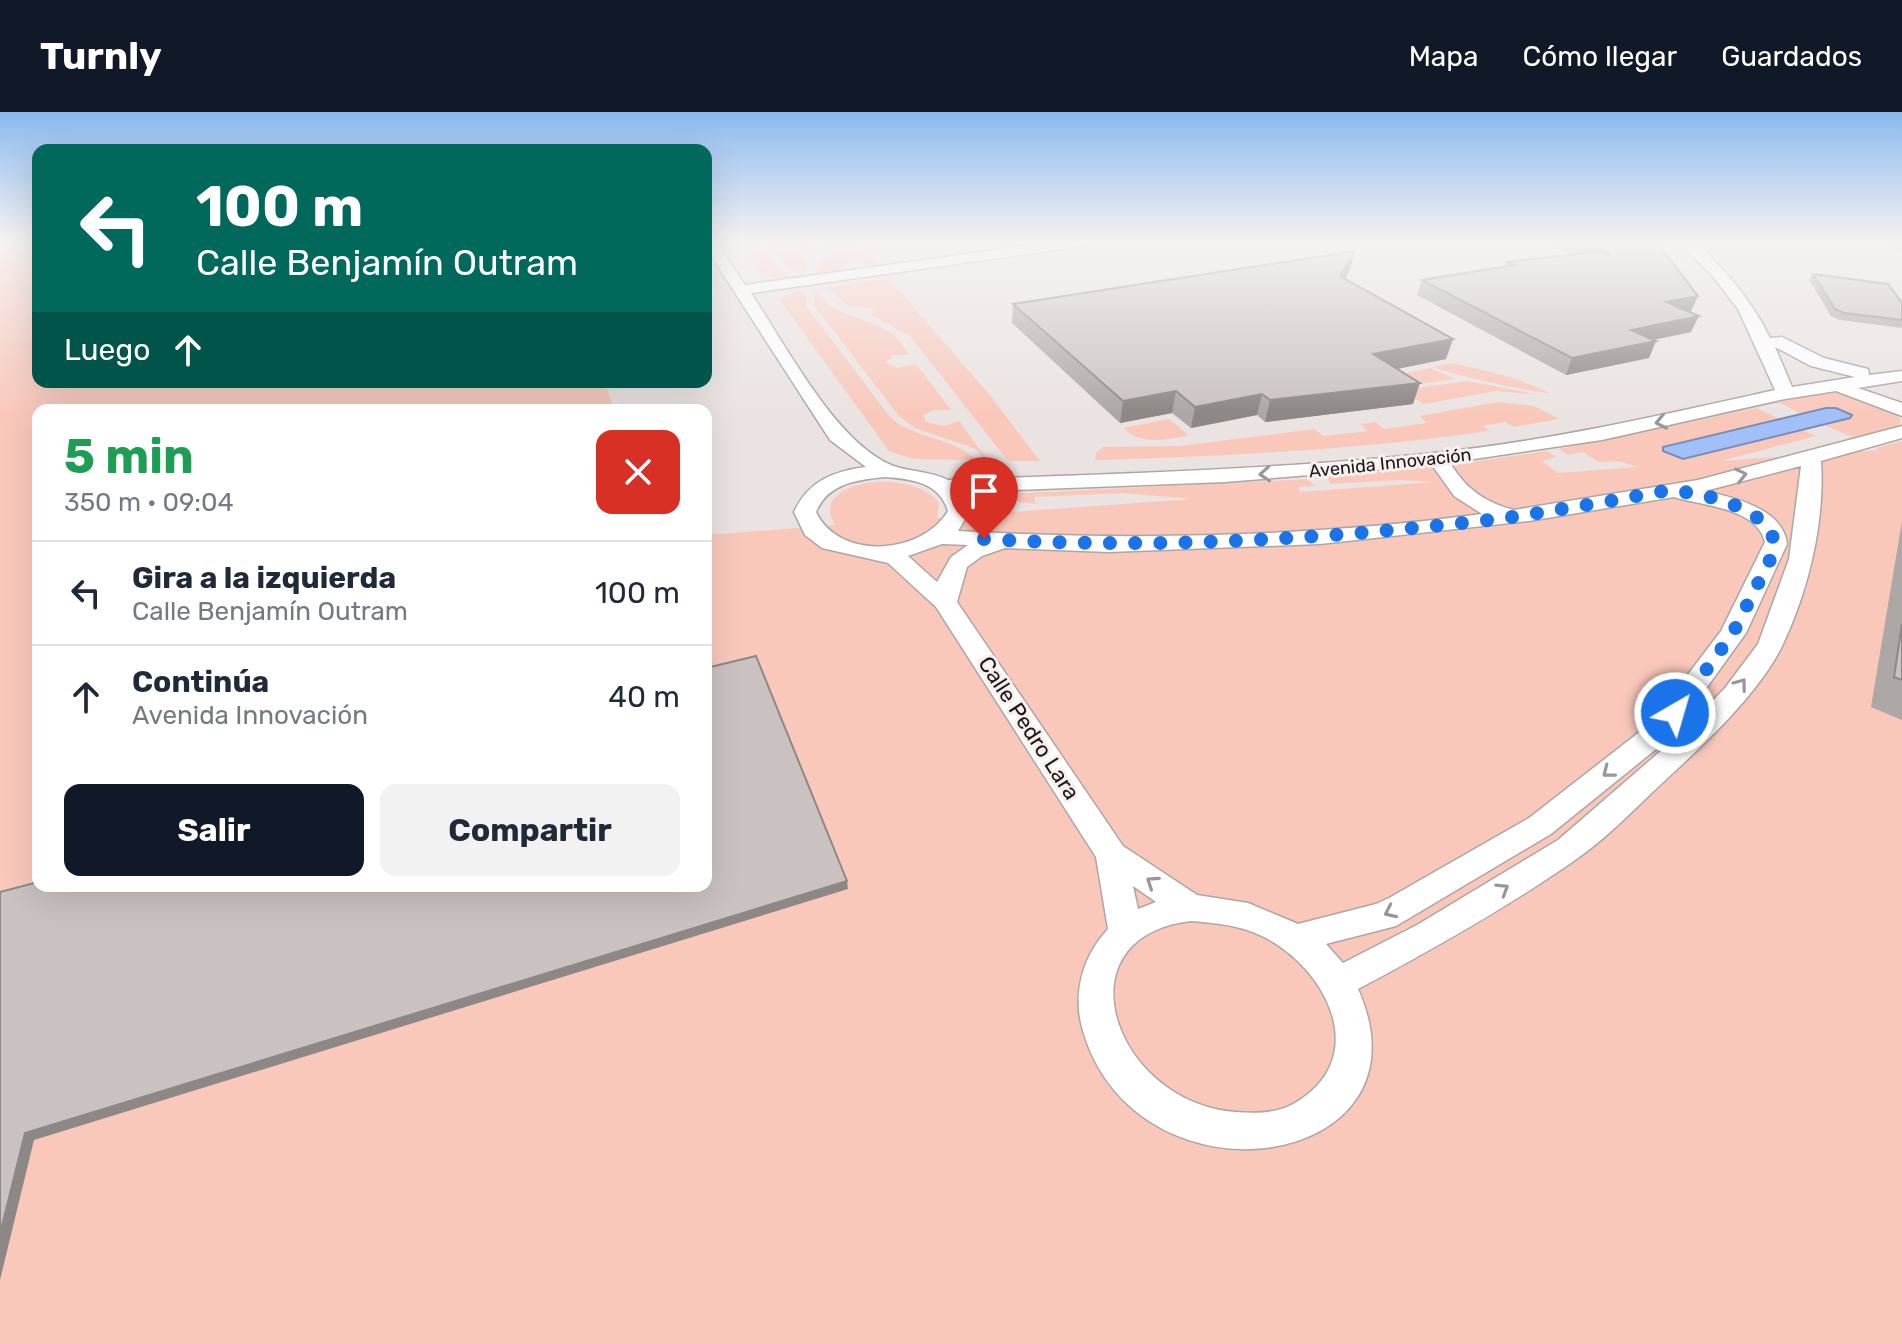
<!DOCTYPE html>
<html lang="es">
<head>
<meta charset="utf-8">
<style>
  :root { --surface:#fff; --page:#f2f2f3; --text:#1f2937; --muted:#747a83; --line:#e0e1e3; --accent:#111827 }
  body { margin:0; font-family:Rubik,sans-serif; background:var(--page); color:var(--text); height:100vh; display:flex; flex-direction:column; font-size:30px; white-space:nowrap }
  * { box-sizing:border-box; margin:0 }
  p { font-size:26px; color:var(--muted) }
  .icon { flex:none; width:44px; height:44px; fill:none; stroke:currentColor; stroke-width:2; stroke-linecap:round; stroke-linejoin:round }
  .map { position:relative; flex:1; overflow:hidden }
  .side { position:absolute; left:32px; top:292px; width:680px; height:488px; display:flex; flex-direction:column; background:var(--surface); border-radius:16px; box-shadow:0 8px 32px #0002 }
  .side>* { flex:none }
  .banner { position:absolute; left:32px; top:32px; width:680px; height:244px; border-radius:16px; box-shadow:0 8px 32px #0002; background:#00695c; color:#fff; overflow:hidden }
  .pin { position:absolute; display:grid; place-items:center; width:68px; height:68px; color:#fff; margin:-82px -34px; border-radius:50% 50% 50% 0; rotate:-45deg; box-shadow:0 0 8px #0007 }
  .pin .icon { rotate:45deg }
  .me { position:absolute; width:88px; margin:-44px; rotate:38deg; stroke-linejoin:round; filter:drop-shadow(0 0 6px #0008) }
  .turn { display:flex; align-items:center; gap:28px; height:168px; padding:0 32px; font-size:36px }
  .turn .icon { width:104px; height:104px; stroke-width:2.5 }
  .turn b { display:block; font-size:56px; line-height:68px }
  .then { display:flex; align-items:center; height:76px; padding:0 32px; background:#0003; gap:16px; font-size:30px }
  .round { display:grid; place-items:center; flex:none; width:84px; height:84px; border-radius:16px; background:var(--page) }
  .summary { display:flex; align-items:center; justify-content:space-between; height:136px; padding:0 32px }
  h1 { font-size:48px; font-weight:700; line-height:60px; color:#1e9e55 }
  .cta { display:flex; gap:16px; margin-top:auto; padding:16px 32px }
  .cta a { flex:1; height:92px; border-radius:16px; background:var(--accent); color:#fff; font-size:32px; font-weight:700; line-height:92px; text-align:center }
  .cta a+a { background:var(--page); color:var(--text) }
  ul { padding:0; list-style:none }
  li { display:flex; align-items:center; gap:24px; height:104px; padding:0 32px; border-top:2px solid var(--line) }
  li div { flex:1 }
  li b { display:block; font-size:30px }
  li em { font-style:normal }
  header { display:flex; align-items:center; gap:48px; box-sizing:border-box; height:112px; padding:0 40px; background:var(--accent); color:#fff }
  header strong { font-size:38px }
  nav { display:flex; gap:44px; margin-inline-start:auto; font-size:28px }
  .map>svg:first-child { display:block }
  .green { fill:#f9c8bb }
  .water { fill:#a1c0fa; stroke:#798eb6; stroke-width:2 }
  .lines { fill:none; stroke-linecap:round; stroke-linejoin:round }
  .minor-casing { stroke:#aca6a4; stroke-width:3 }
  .primary-casing { stroke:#a76857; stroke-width:3 }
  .minor { fill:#fff; fill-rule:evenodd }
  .primary { fill:#f8beaf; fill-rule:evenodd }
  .wall { fill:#ada7a5 }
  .shaded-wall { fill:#8d8886 }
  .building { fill:#c9c2c0; stroke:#8d8886; stroke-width:2 }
  .oneway { stroke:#989797 }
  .route { stroke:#1a73e8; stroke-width:14; stroke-dasharray:0 25.2 }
  .labels { text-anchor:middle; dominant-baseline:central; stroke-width:6; stroke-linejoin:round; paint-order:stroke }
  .far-street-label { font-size:18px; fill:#1b1817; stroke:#f8f0ee }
  .street-label { font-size:22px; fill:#1b1817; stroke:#f8f0ee }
</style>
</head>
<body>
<header>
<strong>Turnly</strong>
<nav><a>Mapa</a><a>Cómo llegar</a><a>Guardados</a></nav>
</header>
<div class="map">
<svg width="1902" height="1232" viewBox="0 0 1902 1232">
  <rect width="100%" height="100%" fill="#eae3e1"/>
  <g class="green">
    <path d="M 0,128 L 38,128 L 38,270 L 605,270 L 614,298 L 38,298 L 38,774 L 706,774 L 706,423 L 835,413 C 806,368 912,354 939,391 L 937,406 L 976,403 L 971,381 L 978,381 L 985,393 L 997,401 L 1192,387 L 1123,381 L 1034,385 L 1036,392 L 1018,390 L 1008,382 L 1309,367 L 1314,374 L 1298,375 L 1300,380 L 1434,370 L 1401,368 L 1331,372 L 1327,365 L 1451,353 L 1547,339 L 1556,345 L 1542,349 L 1558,361 L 1638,355 L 1618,349 L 1598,350 L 1583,340 L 1568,343 L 1559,337 L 1757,296 L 1780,307 L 1663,335 L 1663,339 L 1683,347 L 1803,318 L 1816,324 L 1721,349 L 1878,338 L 1876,336 L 1902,329 L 1902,1232 L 0,1232 Z"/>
    <path d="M 737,128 L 760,128 L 781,158 L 796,165 L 778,167 L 761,163 Z"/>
    <path d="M 766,128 L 813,128 L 813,139 L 802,144 L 808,148 L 803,164 L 787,156 Z"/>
    <path d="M 826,128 L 853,128 L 878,153 L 869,155 L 863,149 L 842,153 L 846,158 L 816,162 L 818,149 L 829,144 L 823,140 Z"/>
    <path d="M 888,166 L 989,282 L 1040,349 L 1008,349 L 910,224 L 871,203 L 874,200 L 871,196 L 850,195 L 827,176 Z"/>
    <path d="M 815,177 C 831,208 874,203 898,227 C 902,231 905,238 909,243 L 893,243 L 886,251 L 898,256 L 916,252 L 951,298 L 933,298 L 924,303 L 925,310 L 944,314 L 959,309 L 988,349 L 976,337 L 915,316 L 899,304 L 814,193 Z"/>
    <path d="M 806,179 L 806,194 L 890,305 C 915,328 953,324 976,348 L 912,347 L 889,339 L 780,188 L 789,182 Z"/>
    <path d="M 1453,251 L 1514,266 L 1550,281 C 1540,282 1444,261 1433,255 Z"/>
    <path d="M 1430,256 L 1455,267 L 1405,274 L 1407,277 L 1468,269 L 1538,283 L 1496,279 L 1424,292 L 1381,266 Z"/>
    <path d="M 1826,280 C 1850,281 1884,288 1901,308 L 1898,314 L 1854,326 L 1825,313 L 1850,306 L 1836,296 L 1802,302 L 1778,290 Z"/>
    <path d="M 1498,290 L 1534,294 L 1559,307 L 1514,315 L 1505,310 L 1483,314 L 1489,319 C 1358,338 1227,344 1095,348 L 1096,341 L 1103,335 L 1180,334 L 1315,317 L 1323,324 L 1368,319 L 1361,312 L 1376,310 L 1384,317 L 1427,311 L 1420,304 Z"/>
    <path d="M 1170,307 L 1189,324 C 1164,327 1142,334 1123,316 Z"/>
  </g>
  <path class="water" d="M 1826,296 L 1836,296 L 1852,303 L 1850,306 L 1683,347 L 1663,339 L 1663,335 Z"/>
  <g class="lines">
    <g class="minor-casing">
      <path id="minor" d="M 706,128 L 715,128 L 745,173 L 1067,128 L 1105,128 L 1098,132 L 751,181 C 785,232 834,327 889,352 C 905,360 928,358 948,368 C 1110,362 1273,358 1434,341 C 1549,329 1662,303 1775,278 L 1738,197 L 1714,166 L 1677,128 L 1693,128 C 1724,156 1751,187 1770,226 L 1782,225 L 1824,246 L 1868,257 L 1869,263 L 1902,259 L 1902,269 L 1858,276 L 1902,291 L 1902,304 L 1836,279 L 1785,287 L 1602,328 L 1454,350 L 1452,354 C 1467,378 1487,391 1514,398 L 1698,368 L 1902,314 L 1902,326 L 1821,349 C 1825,409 1809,477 1783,532 C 1762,577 1710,627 1673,661 C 1642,689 1612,722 1578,746 C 1508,795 1433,837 1358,877 C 1439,1059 1137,1103 1083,919 C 1072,883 1082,845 1108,817 L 1096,745 L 936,495 L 888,451 L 822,436 L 805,423 L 794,400 C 808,369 834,359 866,355 L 830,328 L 706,136 ZM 1775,235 L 1811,254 L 1855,265 L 1792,275 ZM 1432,353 L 1454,384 L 1482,402 C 1308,425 1133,429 958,419 L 970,399 L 961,380 L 1225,370 ZM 1801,354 L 1789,447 L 1758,532 L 1725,576 L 1678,624 L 1558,728 L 1417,813 L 1343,851 L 1326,832 L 1396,814 L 1551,722 L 1671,625 L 1746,521 L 1787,432 C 1783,396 1734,386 1705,379 ZM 885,365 C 912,367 939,370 948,399 C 922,443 839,449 816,400 C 828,371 857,368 885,365 ZM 1674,385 C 1702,394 1756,395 1765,430 L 1721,519 L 1651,611 L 1529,706 L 1389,786 L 1376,792 L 1298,812 L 1248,791 L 1197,783 L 1123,734 L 957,490 L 967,455 L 982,444 L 1005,436 L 1109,440 L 1320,432 L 1529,409 ZM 942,432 L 968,433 L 951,445 L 937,470 L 908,444 ZM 1133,774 L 1156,790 L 1138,797 ZM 1191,809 C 1216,811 1239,813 1262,824 C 1326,855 1373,945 1295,991 C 1278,1001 1257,1002 1236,1000 C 1114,991 1056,825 1191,809 Z"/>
    </g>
    <g class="primary-casing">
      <path id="primary" d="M 1890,128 L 1902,128 L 1902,137 L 1894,135 Z"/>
    </g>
    <use href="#minor" class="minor"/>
    <use href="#primary" class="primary"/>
  </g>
  <g class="wall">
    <path d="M 1538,128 L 1655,128 L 1698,184 L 1691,199 L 1688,200 L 1691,220 L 1653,228 L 1649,246 L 1566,263 L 1417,183 L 1422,168 L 1505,154 L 1507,150 L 1572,142 Z"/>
    <path d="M 1355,139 L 1350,157 L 1345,166 L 1446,247 L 1397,257 L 1413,292 L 1265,310 L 1257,303 L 1191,316 L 1172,301 L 1120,311 L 1012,211 L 1013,192 Z"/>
    <path d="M 1813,162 L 1902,191 L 1902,216 L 1840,208 L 1831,204 L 1809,168 Z"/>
    <path d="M 1902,409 L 1902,608 L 1871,595 Z"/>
  </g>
  <g class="shaded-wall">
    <path d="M 985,128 L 1022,128 L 985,133 Z"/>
    <path d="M 1355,139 L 1350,157 L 1336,183 L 1340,164 Z"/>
    <path d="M 1698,184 L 1691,199 L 1659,205 L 1666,190 Z"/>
    <path d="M 1699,204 L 1691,220 L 1624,234 L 1631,218 Z"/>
    <path d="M 1453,227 L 1446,247 L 1367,263 L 1373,242 Z"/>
    <path d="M 1656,229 L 1649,246 L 1566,263 L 1572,246 Z"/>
    <path d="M 1420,271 L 1413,292 L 1265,310 L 1270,288 Z"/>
    <path d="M 1176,279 L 1172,301 L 1120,311 L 1123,289 Z"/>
    <path d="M 1262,282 L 1257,303 L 1191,316 L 1195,295 Z"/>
    <path d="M 847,769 L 848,777 L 34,1028 L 0,1168 L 0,1122 L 25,1021 Z"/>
  </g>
  <g class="building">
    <path d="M 1577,128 L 1655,128 L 1698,184 L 1666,190 L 1699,204 L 1631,218 L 1656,229 L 1572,246 L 1422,168 L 1514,153 L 1507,150 L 1587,141 L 1610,142 Z"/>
    <path d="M 1355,139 L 1340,164 L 1453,227 L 1373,242 L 1420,271 L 1270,288 L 1262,282 L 1195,295 L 1176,279 L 1123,289 L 1013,192 Z"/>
    <path d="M 1813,162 L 1888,172 L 1902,191 L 1902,208 L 1844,201 L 1835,197 Z"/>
    <path d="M 1902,512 L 1902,568 L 1894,565 Z"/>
    <path d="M 756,544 L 847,769 L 25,1021 L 0,1122 L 0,780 L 38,770 L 38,774 L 706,774 L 706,556 Z"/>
  </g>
  <defs><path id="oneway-chevron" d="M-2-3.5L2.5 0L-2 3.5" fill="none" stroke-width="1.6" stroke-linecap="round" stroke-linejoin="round" transform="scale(2)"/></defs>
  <g class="oneway">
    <use href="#oneway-chevron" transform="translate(1661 310) rotate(168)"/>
    <use href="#oneway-chevron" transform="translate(1265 362) rotate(176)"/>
    <use href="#oneway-chevron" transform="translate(1741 363) rotate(-13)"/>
    <use href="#oneway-chevron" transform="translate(1741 572) rotate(-53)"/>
    <use href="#oneway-chevron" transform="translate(1608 660) rotate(142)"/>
    <use href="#oneway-chevron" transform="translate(1152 770) rotate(-146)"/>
    <use href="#oneway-chevron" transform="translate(1503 777) rotate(-32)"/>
    <use href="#oneway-chevron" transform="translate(1390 800) rotate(155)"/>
  </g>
  <linearGradient id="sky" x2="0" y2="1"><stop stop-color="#8bb9ef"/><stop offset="0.43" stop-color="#f6f2f2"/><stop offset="1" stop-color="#f6f2f2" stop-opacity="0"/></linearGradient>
  <rect width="1902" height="301" fill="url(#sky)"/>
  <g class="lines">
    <path class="route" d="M 984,427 C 1153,437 1311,428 1480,409 C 1526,404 1571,395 1617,388 C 1635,385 1654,379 1671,379 C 1704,380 1781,399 1774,440 L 1733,521 L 1675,601"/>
  </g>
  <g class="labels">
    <g class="far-street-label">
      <text transform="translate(1390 351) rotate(-6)">Avenida Innovación</text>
    </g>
    <g class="street-label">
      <text transform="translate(1029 616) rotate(57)">Calle Pedro Lara</text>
    </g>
  </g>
</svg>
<div class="pin" style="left:984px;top:427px;background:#d93025"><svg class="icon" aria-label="arrive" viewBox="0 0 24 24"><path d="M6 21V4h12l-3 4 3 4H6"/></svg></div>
<svg class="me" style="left:1675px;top:601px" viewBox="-20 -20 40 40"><circle r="17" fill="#1a73e8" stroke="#fff" stroke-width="3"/><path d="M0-11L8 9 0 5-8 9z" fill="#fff"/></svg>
<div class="banner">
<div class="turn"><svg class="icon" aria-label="left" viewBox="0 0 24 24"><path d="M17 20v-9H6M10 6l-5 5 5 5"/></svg><div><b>100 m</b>Calle Benjamín Outram</div></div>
<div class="then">Luego<svg class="icon" aria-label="ahead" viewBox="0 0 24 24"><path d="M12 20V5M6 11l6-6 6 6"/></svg></div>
</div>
<section class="side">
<div class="summary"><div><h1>5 min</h1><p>350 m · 09:04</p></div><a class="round" style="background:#d93025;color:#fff"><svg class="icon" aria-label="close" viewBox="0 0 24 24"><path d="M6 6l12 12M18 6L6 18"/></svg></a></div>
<ul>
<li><svg class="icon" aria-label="left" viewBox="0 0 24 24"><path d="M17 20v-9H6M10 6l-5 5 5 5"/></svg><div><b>Gira a la izquierda</b><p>Calle Benjamín Outram</p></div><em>100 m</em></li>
<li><svg class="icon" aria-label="ahead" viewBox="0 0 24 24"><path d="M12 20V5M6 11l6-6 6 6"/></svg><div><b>Continúa</b><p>Avenida Innovación</p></div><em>40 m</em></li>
</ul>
<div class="cta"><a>Salir</a><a>Compartir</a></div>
</section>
</div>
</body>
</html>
